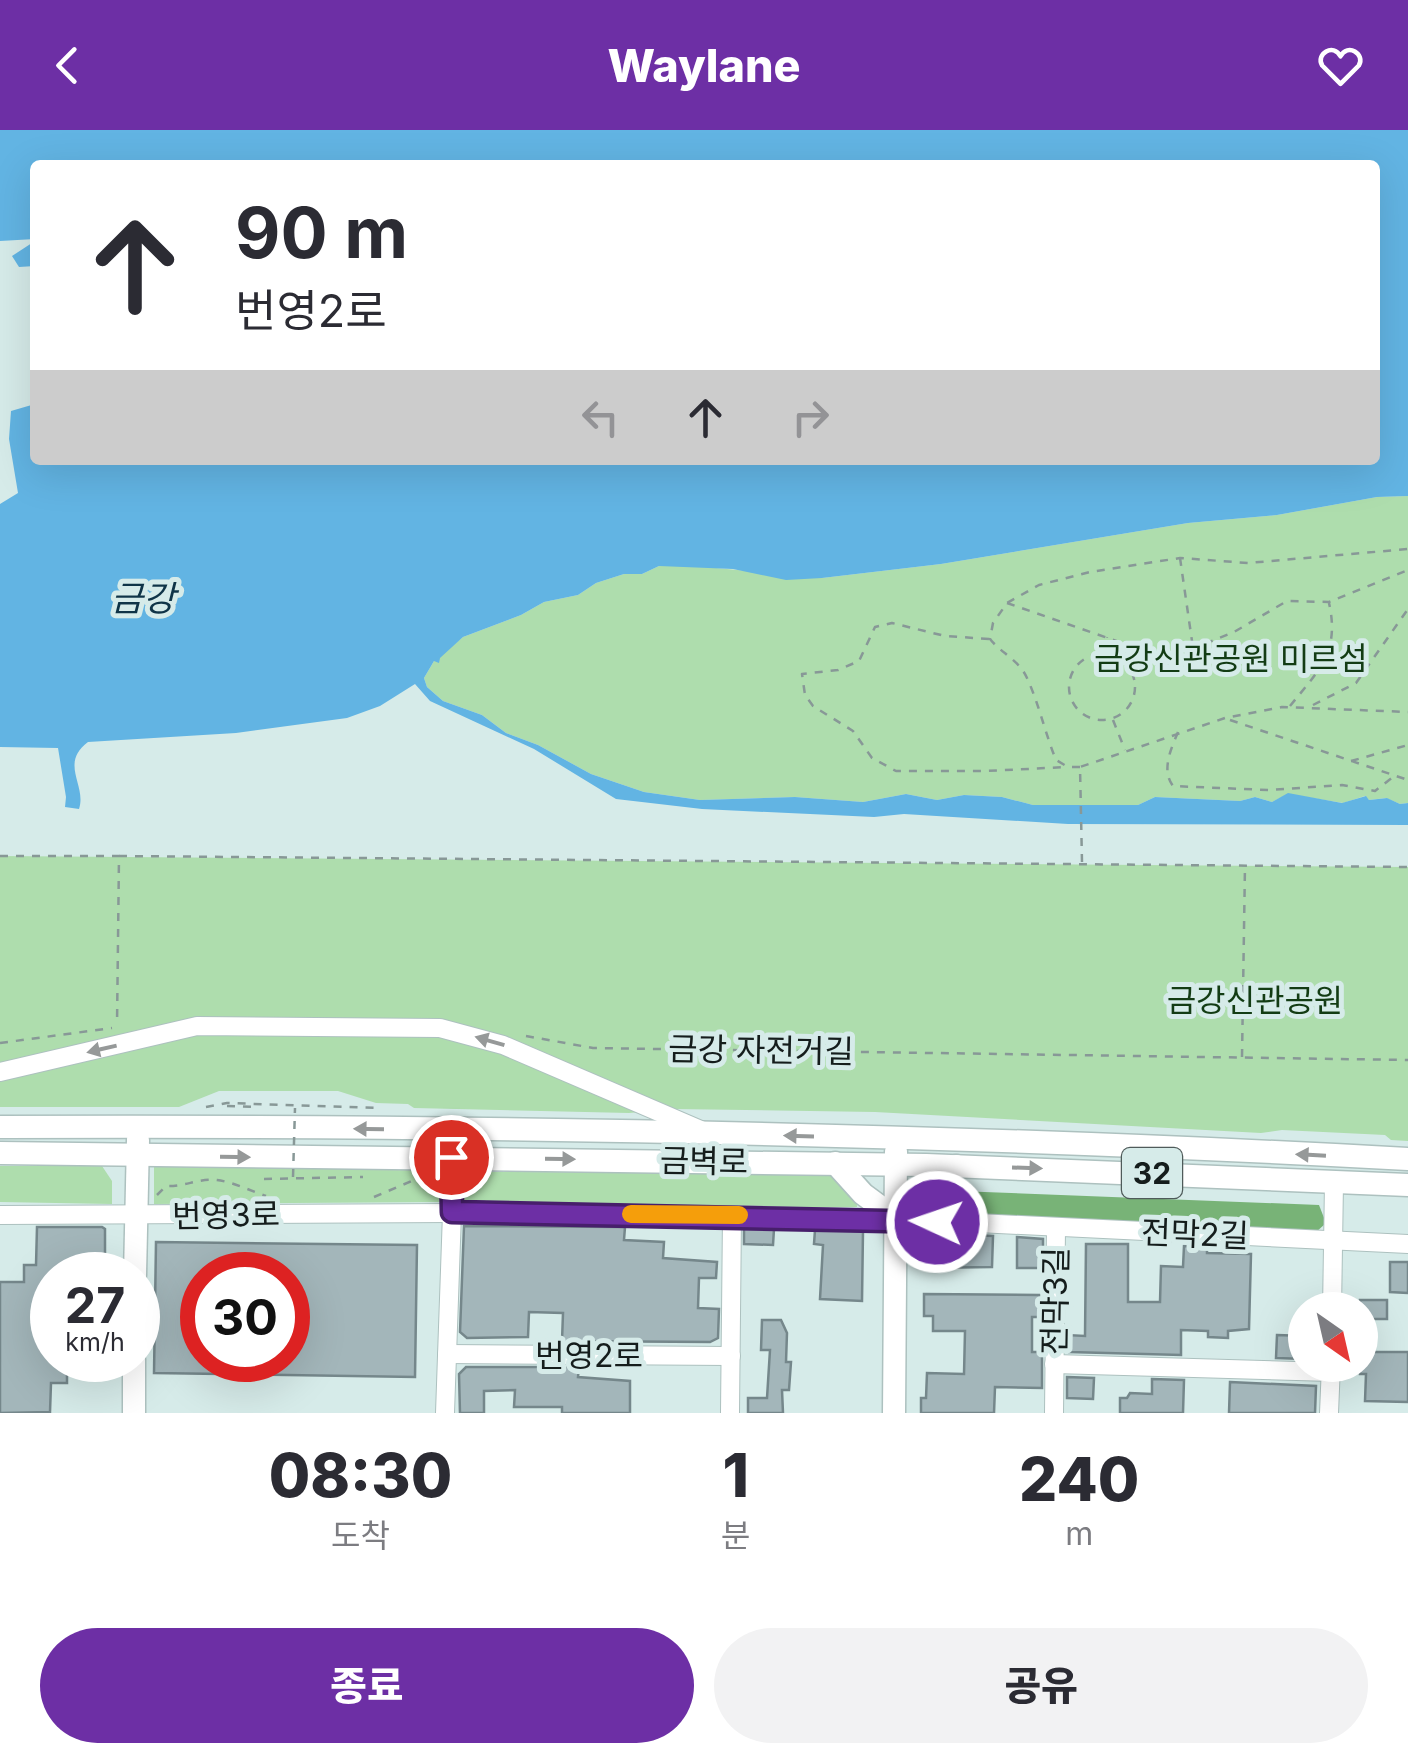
<!DOCTYPE html>
<html lang="ko">
<head>
<meta charset="utf-8">
<style>
  :root { --surface:#fff; --page:#f2f2f3; --text:#2b2b33; --muted:#7c7c81; --accent:#6d2fa5 }
  body { margin:0; font-family:Inter,"Noto Sans KR",sans-serif; background:var(--page); color:var(--text); height:100vh; display:flex; flex-direction:column; font-size:38px; white-space:nowrap }
  * { box-sizing:border-box; margin:0 }
  p { font-size:32px; color:var(--muted) }
  .icon { flex:none; width:55px; height:55px; fill:none; stroke:currentColor; stroke-width:2; stroke-linecap:round; stroke-linejoin:round }
  .map { position:relative; height:1283px; overflow:hidden }
  .panel { display:flex; flex-direction:column; background:var(--surface); flex:1 }
  .panel>* { flex:none }
  .banner { position:absolute; left:30px; top:30px; width:1350px; height:305px; border-radius:10px; box-shadow:0 10px 40px #0002; background:#fff; color:var(--text); overflow:hidden }
  .needle { width:65px; rotate:146deg }
  .controls { position:absolute; left:1288px; top:1162px; display:grid; gap:20px }
  .controls a { display:grid; place-items:center; width:90px; height:90px; border-radius:50%; background:var(--surface); box-shadow:0 10px 40px #0002; font-size:50px }
  .speed { position:absolute; left:30px; top:1122px; display:flex; gap:20px; font-size:50px; font-weight:700; text-align:center }
  .speed>* { display:grid; place-content:center; width:130px; height:130px; border-radius:50%; background:var(--surface); box-shadow:0 10px 40px #0002; line-height:1 }
  .speed small { font-size:25px; font-weight:400 }
  .speed .limit { border:15px solid #d22; background:#fff; color:#111 }
  .pin { position:absolute; display:grid; place-items:center; width:85px; height:85px; color:#fff; margin:-42px; border:5px solid #fff; border-radius:50%; box-shadow:0 2px 10px #0007 }
  .me { position:absolute; width:110px; margin:-55px; rotate:273deg; stroke-linejoin:round; filter:drop-shadow(0 0 8px #0008) }
  .turn { display:flex; align-items:center; gap:35px; height:210px; padding:0 40px; font-size:45px }
  .turn .icon { width:130px; height:130px; stroke-width:2.5 }
  .turn b { display:block; font-size:70px; line-height:85px }
  .lanes { display:flex; align-items:center; height:95px; padding:0 40px; background:#0003; justify-content:center; gap:50px; direction:ltr }
  .lanes .off { opacity:.35 }
  .eta { display:flex; justify-content:space-evenly; align-items:center; height:170px; text-align:center }
  .eta b { font-size:60px; font-weight:800; line-height:70px }
  .button { display:flex; gap:20px; margin-top:auto; padding:20px 40px }
  .button a { flex:1; height:115px; border-radius:60px; background:var(--accent); color:#fff; font-size:40px; font-weight:800; line-height:115px; text-align:center }
  .button a+a { background:var(--page); color:var(--text) }
  header { display:flex; justify-content:space-between; align-items:center; height:130px; padding:0 40px; background:var(--accent); color:#fff; font-size:45px; font-weight:800 }
  .map>svg:first-child { display:block }
  .green { fill:#aeddad }
  .forest { fill:#78b377 }
  .water { fill:#62b4e3 }
  .building { fill:#a3b6ba; stroke:#75878b; stroke-width:2.5; fill-rule:evenodd }
  .lines { fill:none; stroke-linecap:round; stroke-linejoin:round }
  .minor-casing { stroke:#adc1bf; stroke-width:20 }
  .major-casing { stroke:#adc1bf; stroke-width:25 }
  .path { stroke:#889897; stroke-width:2.5; stroke-dasharray:8 8; stroke-linecap:butt }
  .minor { stroke:#fff; stroke-width:18 }
  .major { stroke:#fff; stroke-width:22 }
  .path-bridge { stroke:#889897; stroke-width:2.5; stroke-dasharray:8 8; stroke-linecap:butt }
  .oneway { fill:#969999 }
  .route-casing { stroke:#471f6b; stroke-width:25 }
  .route { stroke:#6d2fa5; stroke-width:18 }
  .slow { stroke:#f59e0b; stroke-width:18 }
  .labels { text-anchor:middle; dominant-baseline:central; stroke-width:10; stroke-linejoin:round; paint-order:stroke }
  .shield { fill:#d6ebe9; stroke:#4f5b5a; stroke-width:2.5 }
  .shield-label { font-size:30px; font-weight:bold; fill:#151d1c }
  .park-label { font-size:32px; fill:#133c14; stroke:#d6ebe9 }
  .street-label { font-size:32px; fill:#151d1c; stroke:#d6ebe9 }
  .water-label { font-size:35px; font-style:italic; fill:#0f3447; stroke:#d6ebe9 }
</style>
</head>
<body>
<header><svg class="icon" aria-label="back" viewBox="0 0 24 24"><path d="M15 5l-7 7 7 7"/></svg>Waylane<svg class="icon" aria-label="heart" viewBox="0 0 24 24"><path d="M12 20l-8-8c-3-5 5-10 8-4 3-6 11-1 8 4z"/></svg></header>
<div class="map">
<svg width="1408" height="1283" viewBox="0 0 1408 1283">
  <rect width="100%" height="100%" fill="#d6ebe9"/>
  <g class="green">
    <path d="M 1408,366 L 1408,673 L 1400,674 L 1386,668 L 1369,670 L 1365,666 L 1343,673 L 1288,664 L 1272,672 L 1255,667 L 1240,671 L 1155,667 L 1138,675 L 1033,675 L 1002,667 L 964,665 L 937,670 L 906,664 L 863,672 L 795,667 L 700,670 L 644,662 L 591,644 L 538,615 L 506,603 L 482,585 L 443,571 L 427,557 L 424,548 L 434,531 L 463,507 L 521,485 L 544,472 L 578,465 L 596,453 L 624,444 L 642,444 L 659,436 L 695,436 L 822,448 L 941,434 L 1188,393 L 1277,385 L 1377,367 Z"/>
    <path d="M 0,726 L 1408,737 L 1408,1011 L 1391,1010 L 1385,1005 L 1282,1000 L 1261,1003 L 875,982 L 672,979 L 629,983 L 414,978 L 408,974 L 376,973 L 338,961 L 219,961 L 179,977 L 0,977 Z"/>
    <path d="M 434,1035 L 445,1072 L 154,1074 L 154,1037 Z"/>
    <path d="M 0,1036 L 102,1036 L 112,1051 L 112,1074 L 0,1072 Z"/>
    <path d="M 482,1042 L 835,1043 L 856,1062 L 857,1077 L 468,1077 L 463,1069 L 463,1056 Z"/>
  </g>
  <path class="forest" d="M 957,1061 L 1319,1075 L 1326,1093 L 1314,1104 L 942,1087 L 934,1081 Z"/>
  <g class="water">
    <path d="M 0,0 L 1408,0 L 1408,366 L 1377,367 L 1277,385 L 1188,393 L 941,434 L 822,448 L 786,450 L 733,439 L 659,436 L 642,444 L 624,444 L 596,453 L 578,465 L 544,472 L 521,485 L 463,507 L 440,528 L 439,533 L 434,531 L 424,548 L 427,557 L 443,571 L 482,585 L 506,603 L 538,615 L 591,644 L 644,662 L 700,670 L 795,667 L 863,672 L 906,664 L 937,670 L 964,665 L 1002,667 L 1033,675 L 1138,675 L 1155,667 L 1240,671 L 1255,667 L 1272,672 L 1288,663 L 1342,673 L 1366,666 L 1369,670 L 1387,668 L 1400,674 L 1408,673 L 1408,695 L 1068,694 L 904,684 L 874,687 L 702,679 L 616,669 L 534,619 L 430,571 L 415,554 L 380,576 L 347,588 L 236,603 L 88,612 C 59,634 87,655 79,679 L 65,677 L 66,667 L 58,618 L 0,617 L 0,374 L 18,363 L 9,309 L 11,281 L 35,274 L 35,330 L 1375,330 L 1375,35 L 35,35 L 35,109 L 0,111 Z"/>
    <path d="M 35,111 L 35,136 L 19,137 L 12,126 Z"/>
  </g>
  <g class="building">
    <path d="M 464,1096 L 625,1097 L 624,1110 L 664,1112 L 663,1128 L 717,1132 L 716,1148 L 699,1148 L 698,1178 L 719,1179 L 718,1208 L 710,1212 L 562,1211 L 563,1183 L 529,1182 L 528,1207 L 467,1208 L 460,1202 Z"/>
    <path d="M 37,1097 L 102,1097 L 105,1099 L 105,1145 L 52,1145 L 52,1230 L 67,1230 L 67,1253 L 51,1253 L 50,1282 L 0,1283 L 0,1152 L 24,1152 L 24,1135 L 36,1135 Z"/>
    <path d="M 744,1098 L 774,1099 L 773,1115 L 744,1114 Z"/>
    <path d="M 815,1100 L 863,1101 L 862,1171 L 820,1169 L 823,1115 L 814,1114 Z"/>
    <path d="M 927,1103 L 993,1106 L 992,1137 L 925,1138 Z"/>
    <path d="M 1017,1107 L 1043,1109 L 1043,1138 L 1017,1138 Z"/>
    <path d="M 156,1112 L 417,1115 L 415,1247 L 154,1243 ZM 202,1145 L 288,1145 L 288,1230 L 202,1230 Z"/>
    <path d="M 1086,1114 L 1128,1114 L 1128,1172 L 1160,1172 L 1161,1136 L 1183,1137 L 1184,1116 L 1207,1117 L 1207,1123 L 1251,1124 L 1249,1199 L 1228,1201 L 1228,1208 L 1208,1207 L 1208,1201 L 1181,1200 L 1181,1225 L 1069,1222 L 1067,1205 L 1085,1206 Z"/>
    <path d="M 1390,1132 L 1408,1132 L 1408,1163 L 1390,1162 Z"/>
    <path d="M 924,1164 L 1039,1165 L 1039,1187 L 1032,1187 L 1032,1222 L 1042,1222 L 1042,1258 L 995,1257 L 994,1283 L 921,1283 L 921,1268 L 926,1268 L 927,1243 L 964,1244 L 965,1201 L 933,1201 L 933,1186 L 924,1186 Z"/>
    <rect x="1360" y="1170" width="27" height="19"/>
    <path d="M 762,1190 L 781,1190 L 787,1203 L 786,1232 L 791,1232 L 789,1260 L 782,1260 L 783,1283 L 748,1283 L 748,1268 L 767,1268 L 770,1220 L 761,1220 Z"/>
    <path d="M 1277,1205 L 1305,1206 L 1305,1229 L 1276,1228 Z"/>
    <path d="M 1360,1222 L 1408,1222 L 1408,1272 L 1365,1271 L 1366,1244 L 1360,1244 Z"/>
    <path d="M 466,1237 L 579,1237 L 578,1247 L 630,1251 L 630,1283 L 562,1283 L 562,1277 L 514,1277 L 515,1260 L 484,1261 L 484,1283 L 460,1283 L 459,1244 Z"/>
    <path d="M 1067,1247 L 1094,1248 L 1093,1269 L 1067,1268 Z"/>
    <path d="M 1152,1249 L 1184,1250 L 1183,1283 L 1120,1283 L 1120,1268 L 1127,1268 L 1130,1263 L 1152,1264 Z"/>
    <path d="M 1230,1252 L 1316,1256 L 1315,1283 L 1229,1283 Z"/>
  </g>
  <g class="lines">
    <g class="minor-casing">
      <g id="minor">
        <path d="M 0,942 L 197,896 L 440,898 L 503,915 L 703,1001"/>
        <path d="M 0,1085 L 452,1083 L 732,1085 L 897,1089 L 1408,1114"/>
        <path d="M 1332,1180 L 1334,1053"/>
        <path d="M 447,1224 L 731,1226"/>
        <path d="M 1054,1234 L 1331,1242"/>
        <path d="M 445,1283 L 452,1083 L 451,1027"/>
        <path d="M 730,1283 L 732,1085"/>
        <path d="M 1054,1283 L 1056,1099"/>
        <path d="M 1329,1283 L 1331,1235"/>
      </g>
    </g>
    <g class="major-casing">
      <g id="major">
        <path d="M 0,997 C 469,995 939,1003 1408,1029"/>
        <path d="M 0,1023 L 926,1035 L 1408,1055"/>
        <path d="M 835,1033 L 863,1064 L 897,1089 L 956,1036"/>
        <path d="M 135,1145 L 138,1010"/>
        <path d="M 134,1283 L 134,1230"/>
        <path d="M 894,1283 L 896,1022"/>
      </g>
    </g>
    <g class="path">
      <path d="M 1180,428 L 1193,518"/>
      <path d="M 1007,473 L 1122,513 L 1156,522 L 1182,523 L 1234,502 L 1287,471 L 1329,472 L 1408,440"/>
      <path d="M 989,509 L 945,506 L 892,493 L 875,497 L 859,531 L 838,540 L 802,544 L 805,565 L 813,576 L 853,601 L 872,628 L 896,641 L 986,641 L 1067,637"/>
      <path d="M 1102,523 L 1107,507"/>
      <circle cx="1102" cy="557" r="33"/>
      <path d="M 1313,575 L 1356,553 L 1408,479"/>
      <path d="M 1290,576 C 1319,540 1340,522 1329,473"/>
      <path d="M 1113,590 L 1125,620"/>
      <path d="M 1230,590 L 1408,650"/>
      <path d="M 1178,602 C 1171,619 1161,640 1173,656 L 1269,660 L 1342,655 L 1375,661 L 1393,647"/>
      <path d="M 1351,631 L 1408,615"/>
      <path d="M 1080,637 L 1068,637 L 1056,630 C 1045,603 1039,574 1027,548 C 1019,530 1001,523 990,509 L 993,493 L 1007,473 L 1039,455 L 1090,442 L 1180,428 L 1248,433 L 1408,419"/>
      <path d="M 0,726 L 119,726 L 117,895"/>
      <path d="M 119,726 L 1408,737"/>
      <path d="M 1082,732 L 1080,637 L 1225,588 L 1282,577 L 1408,582"/>
      <path d="M 526,906 L 593,918 L 1408,930"/>
      <path d="M 0,913 L 112,898"/>
      <path d="M 1242,927 L 1245,735"/>
      <path d="M 227,976 L 255,977"/>
      <path d="M 206,977 L 227,973 L 378,978"/>
      <path d="M 264,1049 L 363,1047"/>
      <path d="M 157,1065 L 166,1056 C 184,1057 199,1048 217,1050 C 233,1052 251,1061 266,1066"/>
      <path d="M 374,1067 L 414,1050 L 435,1060"/>
    </g>
    <use href="#minor" class="minor"/>
    <use href="#major" class="major"/>
    <path class="path-bridge" d="M 293,1047 L 295,978"/>
  </g>
  <defs><path id="oneway-solid" d="M-6-.8H1V-3.2L6.5 0L1 3.2V.8H-6Z" transform="scale(2.5)"/></defs>
  <g class="oneway">
    <use href="#oneway-solid" transform="translate(490 911) rotate(-164)"/>
    <use href="#oneway-solid" transform="translate(102 919) rotate(167)"/>
    <use href="#oneway-solid" transform="translate(369 999) rotate(-179)"/>
    <use href="#oneway-solid" transform="translate(799 1006) rotate(-178)"/>
    <use href="#oneway-solid" transform="translate(1311 1025) rotate(-177)"/>
    <use href="#oneway-solid" transform="translate(235 1027) rotate(1)"/>
    <use href="#oneway-solid" transform="translate(560 1029) rotate(1)"/>
    <use href="#oneway-solid" transform="translate(1027 1038) rotate(2)"/>
  </g>
  <g class="lines">
    <g class="route-casing">
      <path id="route" d="M 451,1027 L 452,1082 L 937,1092"/>
    </g>
    <use href="#route" class="route"/>
    <path class="slow" d="M 631,1084 L 739,1085"/>
  </g>
  <g class="labels">
    <rect class="shield" x="1122" y="1018" width="60" height="50" rx="8"/>
    <g class="shield-label">
      <text x="1152" y="1043">32</text>
    </g>
    <g class="park-label">
      <text x="1231" y="528">금강신관공원 미르섬</text>
      <text x="1255" y="870">금강신관공원</text>
    </g>
    <g class="street-label">
      <text transform="translate(761 920) rotate(1)">금강 자전거길</text>
      <text transform="translate(704 1031) rotate(1)">금벽로</text>
      <text transform="translate(226 1085) rotate(-1)">번영3로</text>
      <text transform="translate(1195 1104) rotate(2)">전막2길</text>
      <text transform="translate(1055 1171) rotate(-89)">전막3길</text>
      <text x="589" y="1225">번영2로</text>
    </g>
    <g class="water-label">
      <text x="143" y="468">금강</text>
    </g>
  </g>
</svg>
<div class="controls">
<a><svg class="needle" viewBox="-14 -14 28 28"><path d="M0-13l5 13h-10z" fill="#e53935"/><path d="M0 13l5-13h-10z" fill="#7c7c81"/></svg></a>
</div>
<div class="speed"><div>27<small>km/h</small></div><div class="limit">30</div></div>
<div class="pin" style="left:451px;top:1027px;background:#d93025"><svg class="icon" aria-label="arrive" viewBox="0 0 24 24"><path d="M6 21V4h12l-3 4 3 4H6"/></svg></div>
<svg class="me" style="left:937px;top:1092px" viewBox="-20 -20 40 40"><circle r="17" fill="#6d2fa5" stroke="#fff" stroke-width="3"/><path d="M0-11L8 9 0 5-8 9z" fill="#fff"/></svg>
<div class="banner">
<div class="turn"><svg class="icon" aria-label="ahead" viewBox="0 0 24 24"><path d="M12 20V5M6 11l6-6 6 6"/></svg><div><b>90 m</b>번영2로</div></div>
<div class="lanes"><svg class="icon off" aria-label="left" viewBox="0 0 24 24"><path d="M17 20v-9H6M10 6l-5 5 5 5"/></svg><svg class="icon" aria-label="ahead" viewBox="0 0 24 24"><path d="M12 20V5M6 11l6-6 6 6"/></svg><svg class="icon off" aria-label="right" viewBox="0 0 24 24"><path d="M7 20v-9h11M14 6l5 5-5 5"/></svg></div>
</div>
</div>
<section class="panel">
<div class="eta">
<div><b>08:30</b><p>도착</p></div>
<div><b>1</b><p>분</p></div>
<div><b>240</b><p>m</p></div>
</div>
<div class="button"><a>종료</a><a>공유</a></div>
</section>
</body>
</html>
